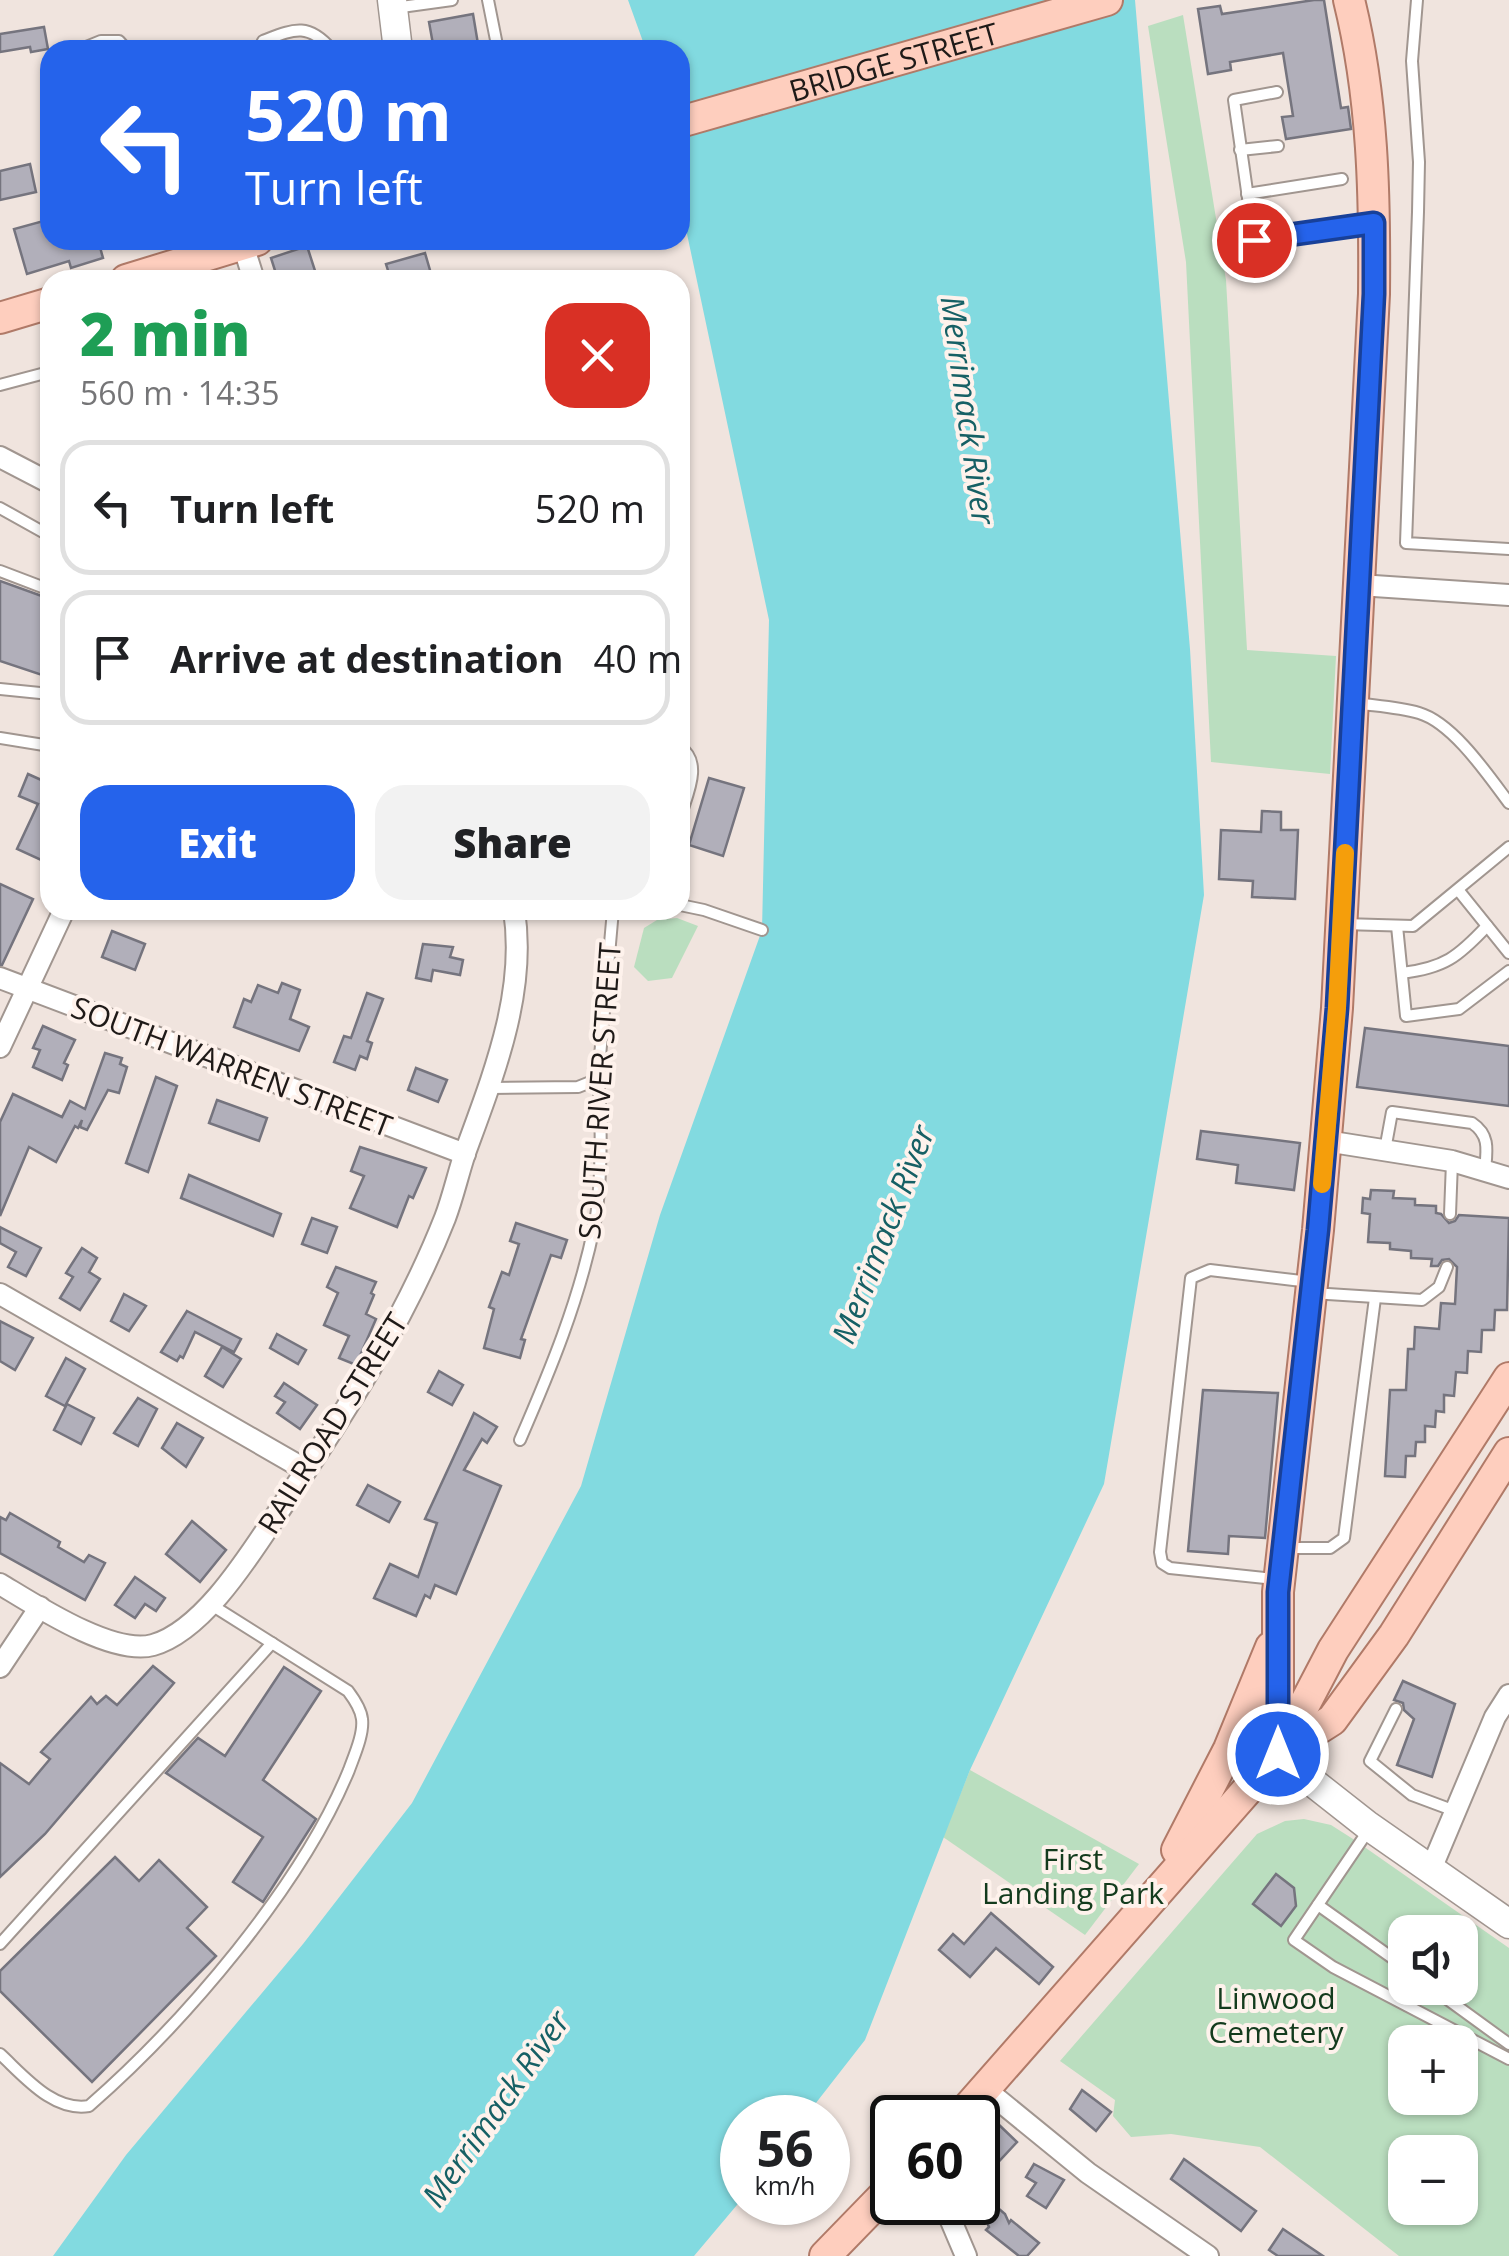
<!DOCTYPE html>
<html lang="en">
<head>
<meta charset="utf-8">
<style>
  :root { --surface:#fff; --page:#f2f2f2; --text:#202124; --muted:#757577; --line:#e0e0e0; --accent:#2563eb }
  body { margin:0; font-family:"Open Sans",sans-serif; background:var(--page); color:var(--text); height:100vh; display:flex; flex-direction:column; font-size:38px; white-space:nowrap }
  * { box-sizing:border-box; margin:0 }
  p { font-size:32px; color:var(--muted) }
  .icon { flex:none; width:55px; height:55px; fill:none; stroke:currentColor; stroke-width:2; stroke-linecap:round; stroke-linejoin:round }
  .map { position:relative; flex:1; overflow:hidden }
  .panel { position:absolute; left:40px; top:270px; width:650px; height:650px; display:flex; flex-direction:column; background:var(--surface); border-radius:30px; box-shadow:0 2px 8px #0004 }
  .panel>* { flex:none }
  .top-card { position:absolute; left:40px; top:40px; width:650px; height:210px; border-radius:30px; box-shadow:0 2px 8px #0004; background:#2563eb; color:#fff; overflow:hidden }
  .fabs { position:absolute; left:1388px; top:1915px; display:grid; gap:20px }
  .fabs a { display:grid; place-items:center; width:90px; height:90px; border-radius:20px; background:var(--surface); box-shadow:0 2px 8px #0004; font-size:50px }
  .speed { position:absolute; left:720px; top:2095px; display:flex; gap:20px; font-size:50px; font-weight:700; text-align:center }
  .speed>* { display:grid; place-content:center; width:130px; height:130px; border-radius:50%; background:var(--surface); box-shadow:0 2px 8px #0004; line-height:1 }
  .speed small { font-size:25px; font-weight:400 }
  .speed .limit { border:5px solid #111; border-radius:15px; background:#fff; color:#111 }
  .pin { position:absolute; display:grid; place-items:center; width:85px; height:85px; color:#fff; margin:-42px; border:5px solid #fff; border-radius:50%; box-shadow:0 2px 10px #0007 }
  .me { position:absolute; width:110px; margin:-55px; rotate:0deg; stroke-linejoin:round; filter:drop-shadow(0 0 8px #0008) }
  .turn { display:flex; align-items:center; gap:35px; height:210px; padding:0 40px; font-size:45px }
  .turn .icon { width:130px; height:130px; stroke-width:2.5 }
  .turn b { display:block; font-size:70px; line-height:85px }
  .round { display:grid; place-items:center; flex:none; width:105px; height:105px; border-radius:30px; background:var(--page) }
  .overview { display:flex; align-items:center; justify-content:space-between; height:170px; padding:0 40px }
  h1 { font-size:60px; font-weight:800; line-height:75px; color:#1e9e55 }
  .cta { display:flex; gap:20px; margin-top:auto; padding:20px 40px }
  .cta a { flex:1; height:115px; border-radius:30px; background:var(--accent); color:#fff; font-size:40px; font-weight:800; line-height:115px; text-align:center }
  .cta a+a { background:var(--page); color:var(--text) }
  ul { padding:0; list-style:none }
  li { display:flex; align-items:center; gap:30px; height:135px; margin:0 20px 15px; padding:0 20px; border:5px solid var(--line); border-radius:30px }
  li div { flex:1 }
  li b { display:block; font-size:38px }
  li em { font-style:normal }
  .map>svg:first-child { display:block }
  .green { fill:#badebf; fill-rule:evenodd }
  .water { fill:#82dae0 }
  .building { fill:#b1afba; stroke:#75747e; stroke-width:2.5 }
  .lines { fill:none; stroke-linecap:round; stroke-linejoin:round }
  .lane-casing { stroke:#a19690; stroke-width:14 }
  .street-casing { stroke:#a19690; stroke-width:24 }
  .secondary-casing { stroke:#a19690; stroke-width:31 }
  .primary-casing { stroke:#b07a68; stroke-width:34 }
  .lane { stroke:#fff; stroke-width:10 }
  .street { stroke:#fff; stroke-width:20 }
  .secondary { stroke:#fff; stroke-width:28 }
  .primary { stroke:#fecebe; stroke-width:30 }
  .route-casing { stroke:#184099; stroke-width:25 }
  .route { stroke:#2563eb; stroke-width:18 }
  .slow { stroke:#f59e0b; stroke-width:18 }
  .labels { text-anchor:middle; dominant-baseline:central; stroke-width:8; stroke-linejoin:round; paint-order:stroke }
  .street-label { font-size:30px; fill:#1f1a18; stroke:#fef2ec }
  .park-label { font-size:30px; fill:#133b1d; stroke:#fef2ec }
  .water-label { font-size:32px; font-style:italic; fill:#166065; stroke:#fef2ec }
</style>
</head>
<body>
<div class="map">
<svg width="1509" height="2256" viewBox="0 0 1509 2256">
  <rect width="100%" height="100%" fill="#f0e4de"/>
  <g class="green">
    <path d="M 1183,15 L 1226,280 L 1247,650 L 1336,656 L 1330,774 L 1211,762 L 1186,262 L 1148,26 Z"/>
    <path d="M 677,918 L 698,926 L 672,978 L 648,981 L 634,967 L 644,928 L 657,920 Z"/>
    <path d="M 970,1770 L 1139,1864 L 1085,1935 L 943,1837 Z"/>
    <path d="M 1304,1819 L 1331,1825 L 1353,1839 L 1509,1948 L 1509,2256 L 1399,2256 L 1260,2147 L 1171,2134 L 1131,2137 L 1113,2116 L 1115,2100 L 1060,2061 L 1257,1834 L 1285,1821 ZM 1405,1932 L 1460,1932 L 1460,1988 L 1405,1988 ZM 1405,2042 L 1460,2042 L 1460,2098 L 1405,2098 ZM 1405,2152 L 1460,2152 L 1460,2208 L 1405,2208 Z"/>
  </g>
  <path class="water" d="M 628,0 L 1135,0 L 1190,649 L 1204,895 L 1104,1484 L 970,1770 L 865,2040 L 805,2117 L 742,2118 L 742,2199 L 694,2256 L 53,2256 L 126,2155 L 303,1944 L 412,1803 L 581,1486 L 660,1215 L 762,930 L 769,620 L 680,201 L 680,50 L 646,50 Z"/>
  <g class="building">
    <path d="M 1314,0 L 1324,0 L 1341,108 L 1348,107 L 1351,129 L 1286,139 L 1282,117 L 1293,116 L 1283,53 L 1230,62 L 1231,70 L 1208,74 L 1198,9 L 1220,6 L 1222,14 Z"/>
    <path d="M 473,14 L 479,50 L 434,50 L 429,22 Z"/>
    <path d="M 44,27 L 48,49 L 31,52 L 30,47 L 0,52 L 0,34 Z"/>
    <path d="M 30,164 L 36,192 L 0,200 L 0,171 Z"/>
    <path d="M 47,220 L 50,240 L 98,240 L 103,258 L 71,268 L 69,261 L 27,274 L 14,229 Z"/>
    <path d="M 307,246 L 318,280 L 278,280 L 271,258 Z"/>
    <path d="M 425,253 L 432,277 L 391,280 L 386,264 Z"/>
    <path d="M 0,581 L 50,599 L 50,660 L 45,676 L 0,661 Z"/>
    <path d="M 28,774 L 48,783 L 50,779 L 50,864 L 17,849 L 38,804 L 19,796 Z"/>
    <path d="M 709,778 L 744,788 L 723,856 L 689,845 Z"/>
    <path d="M 1262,811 L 1281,812 L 1281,830 L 1298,830 L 1295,899 L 1252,897 L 1253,881 L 1219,879 L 1221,830 L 1261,832 Z"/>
    <path d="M 0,884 L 33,899 L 2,965 L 0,965 Z"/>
    <path d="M 112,931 L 145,944 L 135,970 L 102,957 Z"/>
    <path d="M 423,944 L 453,947 L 450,957 L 463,960 L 460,975 L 433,970 L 431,981 L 416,978 Z"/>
    <path d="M 282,983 L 300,990 L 290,1019 L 309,1027 L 299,1051 L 234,1027 L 244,999 L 251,1002 L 258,985 L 278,993 Z"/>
    <path d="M 367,993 L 383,999 L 367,1041 L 372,1043 L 367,1059 L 360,1056 L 355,1070 L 334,1062 L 344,1036 L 351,1038 Z"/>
    <path d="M 43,1026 L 75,1040 L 64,1063 L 68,1065 L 62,1080 L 33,1067 L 40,1050 L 33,1048 Z"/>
    <path d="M 1365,1028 L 1509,1046 L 1509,1106 L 1357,1087 Z"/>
    <path d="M 105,1053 L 122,1058 L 120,1064 L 127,1067 L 119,1093 L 108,1090 L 87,1130 L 80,1127 L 82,1120 L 78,1128 L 75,1126 L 56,1162 L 29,1147 L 0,1216 L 0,1122 L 13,1094 L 62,1117 L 70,1101 L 85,1109 Z"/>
    <path d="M 416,1068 L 447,1080 L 438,1102 L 408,1090 Z"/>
    <path d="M 156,1077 L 177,1086 L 148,1172 L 126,1163 Z"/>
    <path d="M 217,1100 L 267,1118 L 259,1141 L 209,1123 Z"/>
    <path d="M 1201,1131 L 1300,1143 L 1294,1190 L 1236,1183 L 1238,1165 L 1197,1159 Z"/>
    <path d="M 360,1147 L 426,1168 L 413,1198 L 409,1196 L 397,1227 L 350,1208 L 364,1176 L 351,1171 Z"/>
    <path d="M 189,1175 L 281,1214 L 273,1236 L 181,1198 Z"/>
    <path d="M 1371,1190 L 1394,1191 L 1393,1198 L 1415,1199 L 1415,1205 L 1436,1206 L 1436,1213 L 1441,1214 L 1449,1223 L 1455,1221 L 1459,1215 L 1509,1218 L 1507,1310 L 1495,1310 L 1494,1330 L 1482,1330 L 1481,1352 L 1468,1351 L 1467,1373 L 1456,1372 L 1454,1396 L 1444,1395 L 1444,1412 L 1436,1411 L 1435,1427 L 1425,1426 L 1425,1442 L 1416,1442 L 1415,1456 L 1406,1456 L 1405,1477 L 1385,1476 L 1390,1390 L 1406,1390 L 1408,1349 L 1414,1349 L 1415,1327 L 1439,1329 L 1441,1303 L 1455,1304 L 1457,1267 L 1449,1259 L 1442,1260 L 1438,1266 L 1431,1266 L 1432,1259 L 1411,1258 L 1411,1251 L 1390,1249 L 1390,1243 L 1368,1242 L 1370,1214 L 1362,1213 L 1363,1198 L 1370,1199 Z"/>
    <path d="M 312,1218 L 337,1227 L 327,1253 L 302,1244 Z"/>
    <path d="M 516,1223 L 567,1240 L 561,1258 L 551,1255 L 521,1339 L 525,1340 L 520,1358 L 484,1348 L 494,1309 L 489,1307 L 502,1272 L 509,1275 L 519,1244 L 510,1241 Z"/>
    <path d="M 0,1227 L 41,1248 L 26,1276 L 8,1267 L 16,1252 L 0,1243 Z"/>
    <path d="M 82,1248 L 97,1258 L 89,1272 L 100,1279 L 80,1310 L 60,1298 L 73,1277 L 66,1273 Z"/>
    <path d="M 336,1267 L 376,1282 L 371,1293 L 374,1295 L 366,1314 L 376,1319 L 356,1365 L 339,1358 L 349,1336 L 324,1325 L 338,1293 L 327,1287 Z"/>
    <path d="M 124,1294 L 146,1306 L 129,1331 L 111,1321 Z"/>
    <path d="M 187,1311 L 241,1339 L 234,1352 L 195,1332 L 183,1358 L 180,1356 L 177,1361 L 161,1352 Z"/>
    <path d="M 0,1321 L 33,1338 L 15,1370 L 0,1361 Z"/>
    <path d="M 277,1334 L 306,1350 L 298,1364 L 270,1348 Z"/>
    <path d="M 222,1347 L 241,1359 L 223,1387 L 205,1376 Z"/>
    <path d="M 66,1358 L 85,1369 L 65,1406 L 46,1396 Z"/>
    <path d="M 439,1371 L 463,1385 L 452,1405 L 428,1392 Z"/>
    <path d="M 284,1383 L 317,1405 L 300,1429 L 277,1413 L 285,1402 L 275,1396 Z"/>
    <path d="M 1203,1390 L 1278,1393 L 1265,1538 L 1229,1536 L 1228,1554 L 1188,1551 Z"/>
    <path d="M 138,1398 L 157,1409 L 138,1446 L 114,1433 Z"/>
    <path d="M 67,1404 L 94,1418 L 81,1444 L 54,1430 Z"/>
    <path d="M 474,1413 L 497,1427 L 487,1443 L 482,1439 L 464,1470 L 501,1486 L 456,1594 L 435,1585 L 430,1598 L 425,1595 L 416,1616 L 374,1598 L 390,1564 L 418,1577 L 437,1523 L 425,1519 Z"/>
    <path d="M 177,1423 L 203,1438 L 186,1467 L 162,1448 Z"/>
    <path d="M 368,1485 L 400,1502 L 389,1522 L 357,1505 Z"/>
    <path d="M 10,1513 L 60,1542 L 58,1547 L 84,1562 L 89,1555 L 105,1563 L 85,1600 L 0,1553 L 0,1517 L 6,1520 Z"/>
    <path d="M 192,1521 L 226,1550 L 200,1582 L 166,1554 Z"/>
    <path d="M 135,1577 L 165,1598 L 156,1611 L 145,1604 L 135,1618 L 115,1605 Z"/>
    <path d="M 153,1666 L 174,1683 L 45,1834 L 0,1877 L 0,1763 L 29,1784 L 50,1759 L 41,1752 L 91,1697 L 97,1704 L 106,1696 L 117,1705 Z"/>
    <path d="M 284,1667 L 321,1691 L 263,1780 L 316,1819 L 263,1902 L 233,1882 L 263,1837 L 166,1773 L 198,1738 L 225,1756 Z"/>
    <path d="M 1403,1681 L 1455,1704 L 1432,1777 L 1397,1765 L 1414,1719 L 1404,1710 L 1403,1703 L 1394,1700 Z"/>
    <path d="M 115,1857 L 139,1881 L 159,1860 L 207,1907 L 187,1928 L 216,1956 L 92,2082 L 0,1991 L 0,1971 Z"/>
    <path d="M 1276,1874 L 1294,1888 L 1296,1906 L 1281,1926 L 1253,1904 Z"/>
    <path d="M 991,1913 L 1053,1967 L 1039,1984 L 996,1948 L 970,1977 L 939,1950 L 953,1934 L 964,1944 Z"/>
    <path d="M 1082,2090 L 1111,2112 L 1096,2131 L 1070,2109 Z"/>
    <path d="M 996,2122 L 1017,2142 L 989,2172 L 978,2164 L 978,2141 Z"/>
    <path d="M 1184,2159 L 1256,2211 L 1241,2231 L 1171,2179 Z"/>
    <path d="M 1034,2164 L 1064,2180 L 1046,2208 L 1027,2196 L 1036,2183 L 1026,2177 Z"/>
    <path d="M 978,2191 L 1005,2214 L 1009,2223 L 1011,2220 L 1039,2243 L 1027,2256 L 1019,2256 L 986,2230 L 989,2227 L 978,2202 Z"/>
    <path d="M 1283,2229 L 1323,2256 L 1278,2256 L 1269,2250 Z"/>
  </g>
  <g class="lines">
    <g class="lane-casing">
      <g id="lane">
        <path d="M 488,0 L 498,50"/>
        <path d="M 1417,0 L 1412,61 L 1419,162 L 1418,212 L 1406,543 L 1509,549"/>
        <path d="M 394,8 L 452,0"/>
        <path d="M 79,50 L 101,41 L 119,41 L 127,50"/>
        <path d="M 259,50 L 263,41 C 294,29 308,22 332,50"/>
        <path d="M 1277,92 L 1234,100 L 1254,240 L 1369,224"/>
        <path d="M 1240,150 L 1278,146"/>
        <path d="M 1247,194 L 1342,179"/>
        <path d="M 0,385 L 49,372"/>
        <path d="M 0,508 L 50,536"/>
        <path d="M 0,571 L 50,590"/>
        <path d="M 0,689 L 50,694"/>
        <path d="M 1355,703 C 1376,706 1398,707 1419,713 C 1453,723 1488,775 1509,803"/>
        <path d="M 0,738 L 50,746"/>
        <path d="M 680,747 C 704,763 686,796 680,818"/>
        <path d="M 1459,891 L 1509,953"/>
        <path d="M 680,905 L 704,910 L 762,930"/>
        <path d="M 1343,924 L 1413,926 L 1509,847"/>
        <path d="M 1397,926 L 1406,1016 L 1459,1009 L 1509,971"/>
        <path d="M 1402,973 C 1444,968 1458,957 1487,926"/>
        <path d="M 491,1088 L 578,1087 L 598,1079"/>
        <path d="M 1385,1150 L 1392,1112 L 1472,1123 C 1490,1135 1487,1150 1485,1170"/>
        <path d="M 1450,1214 L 1452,1162"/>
        <path d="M 1312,1293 L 1422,1300 L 1439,1287 L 1447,1267"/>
        <path d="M 520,1440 C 550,1371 579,1301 594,1227 C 602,1191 602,1116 598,1079 L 613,910"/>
        <path d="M 1285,1548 L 1330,1548 L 1344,1538 L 1375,1298"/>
        <path d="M 1274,1579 L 1170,1568 L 1162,1563 L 1160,1552 L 1191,1278 L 1210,1270 L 1310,1282"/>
        <path d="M 1396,1709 L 1370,1761 L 1412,1795 L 1455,1811"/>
        <path d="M 1370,1828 L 1294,1940 L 1333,1967 L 1509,2059"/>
        <path d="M 1318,1905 L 1405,1967"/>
        <path d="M 0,1944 L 272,1643"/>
        <path d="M 1432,1988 L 1509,2044"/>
        <path d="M 1407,2005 L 1419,1988"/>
        <path d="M 0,2054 C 24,2076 53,2112 89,2106 C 184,2023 301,1887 349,1770 C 354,1756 364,1734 362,1719 C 361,1709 354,1699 348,1691 L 210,1604"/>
      </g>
    </g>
    <g class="street-casing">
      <g id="street">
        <path d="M 243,245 L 254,280"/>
        <path d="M 0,457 L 50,483"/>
        <path d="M 1359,585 L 1509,595"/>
        <path d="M 0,978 L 465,1154"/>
        <path d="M 0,1047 L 64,910"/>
        <path d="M 1326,1141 L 1452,1161 L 1509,1178"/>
        <path d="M 0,1294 L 306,1470"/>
        <path d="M 0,1584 C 35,1605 112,1656 153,1645 C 205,1630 252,1551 281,1508 C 343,1416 404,1322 445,1218 C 453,1197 458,1174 465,1153 C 493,1076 527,993 514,910"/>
        <path d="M 0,1667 L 40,1607"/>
        <path d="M 1431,1869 L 1495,1717 L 1509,1695"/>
        <path d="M 985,2089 L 1088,2173 L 1208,2256"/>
        <path d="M 943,2202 L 966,2256"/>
      </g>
    </g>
    <g class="secondary-casing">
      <g id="secondary">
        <path d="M 392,0 L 398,50"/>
        <path d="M 1278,1755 L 1367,1825 L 1509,1924"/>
      </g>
    </g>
    <g class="primary-casing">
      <g id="primary">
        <path id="s1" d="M 680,122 L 1107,0"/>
        <path d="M 126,280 L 257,240"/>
        <path d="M 0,318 L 50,303"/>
        <path d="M 1280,1753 L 1332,1720 L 1394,1635 L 1509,1453"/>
        <path d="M 1278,1755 L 1278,1592 L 1318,1230 L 1337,1008 L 1374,294 C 1375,195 1373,97 1349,0"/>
        <path d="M 1177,1850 L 1229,1749 L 1271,1647"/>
        <path d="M 959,2118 L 1278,1755 L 1333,1650 L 1509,1378"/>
        <path d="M 825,2256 L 892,2187"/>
      </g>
    </g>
    <use href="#lane" class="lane"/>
    <use href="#street" class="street"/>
    <use href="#secondary" class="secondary"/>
    <use href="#primary" class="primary"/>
  </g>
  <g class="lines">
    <g class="route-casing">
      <path id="route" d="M 1254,240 L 1374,223 L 1374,294 L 1337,1008 L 1318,1230 L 1278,1592 L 1278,1754"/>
    </g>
    <use href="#route" class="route"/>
    <path class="slow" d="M 1322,1184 L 1337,1008 L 1345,853"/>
  </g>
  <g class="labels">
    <g class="street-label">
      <text stroke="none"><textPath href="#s1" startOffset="222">BRIDGE STREET</textPath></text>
      <text transform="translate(232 1066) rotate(21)">SOUTH WARREN STREET</text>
      <text transform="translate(599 1091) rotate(-86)">SOUTH RIVER STREET</text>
      <text transform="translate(332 1423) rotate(-58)">RAILROAD STREET</text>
    </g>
    <g class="park-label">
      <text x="1073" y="1858">First<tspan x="1073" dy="34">Landing Park</tspan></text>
      <text x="1276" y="1997">Linwood<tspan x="1276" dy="34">Cemetery</tspan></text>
    </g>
    <g class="water-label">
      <text transform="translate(969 410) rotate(82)">Merrimack River</text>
      <text transform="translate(882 1234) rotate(-69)">Merrimack River</text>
      <text transform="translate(495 2108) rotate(-55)">Merrimack River</text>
    </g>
  </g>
</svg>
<div class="fabs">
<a><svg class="icon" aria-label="sound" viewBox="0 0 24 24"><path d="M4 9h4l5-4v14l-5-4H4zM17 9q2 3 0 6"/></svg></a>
<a>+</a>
<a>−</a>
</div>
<div class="speed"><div>56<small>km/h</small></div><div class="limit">60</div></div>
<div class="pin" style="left:1254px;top:240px;background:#d93025"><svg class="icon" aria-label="arrive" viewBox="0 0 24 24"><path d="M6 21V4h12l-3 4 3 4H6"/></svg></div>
<svg class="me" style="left:1278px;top:1754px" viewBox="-20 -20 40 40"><circle r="17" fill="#2563eb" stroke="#fff" stroke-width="3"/><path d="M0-11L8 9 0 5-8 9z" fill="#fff"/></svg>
<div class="top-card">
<div class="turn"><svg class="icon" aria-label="left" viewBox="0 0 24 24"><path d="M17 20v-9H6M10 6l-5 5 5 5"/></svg><div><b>520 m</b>Turn left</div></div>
</div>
<section class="panel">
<div class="overview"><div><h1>2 min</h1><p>560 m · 14:35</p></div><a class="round" style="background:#d93025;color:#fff"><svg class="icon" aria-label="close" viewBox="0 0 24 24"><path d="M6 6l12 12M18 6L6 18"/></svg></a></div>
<ul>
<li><svg class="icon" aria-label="left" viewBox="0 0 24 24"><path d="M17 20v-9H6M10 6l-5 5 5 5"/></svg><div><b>Turn left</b></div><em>520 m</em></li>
<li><svg class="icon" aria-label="arrive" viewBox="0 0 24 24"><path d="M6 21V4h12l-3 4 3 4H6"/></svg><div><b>Arrive at destination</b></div><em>40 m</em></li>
</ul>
<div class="cta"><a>Exit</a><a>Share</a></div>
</section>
</div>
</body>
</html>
